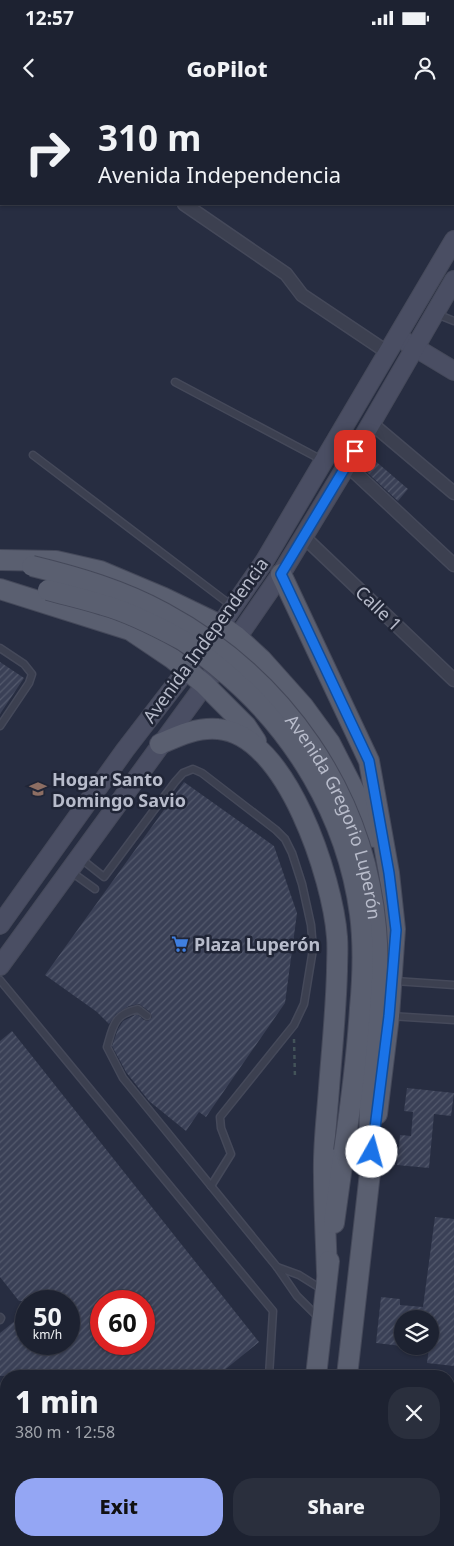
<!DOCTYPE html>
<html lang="en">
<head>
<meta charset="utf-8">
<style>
  :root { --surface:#1d2231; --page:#2a2f3d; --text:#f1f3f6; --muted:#a0a4ab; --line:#3b3f4d; --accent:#94a6f4 }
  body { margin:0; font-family:"Noto Sans",sans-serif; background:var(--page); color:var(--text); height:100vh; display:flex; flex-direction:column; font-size:19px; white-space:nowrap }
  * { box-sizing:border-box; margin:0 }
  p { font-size:16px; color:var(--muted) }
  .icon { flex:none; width:28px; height:28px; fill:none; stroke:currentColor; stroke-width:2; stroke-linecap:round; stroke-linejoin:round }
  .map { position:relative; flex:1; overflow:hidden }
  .drawer { position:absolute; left:0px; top:1270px; width:455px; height:176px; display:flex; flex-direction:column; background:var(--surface); border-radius:20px 20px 0 0; box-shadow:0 1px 4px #0004,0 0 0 1px var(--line) }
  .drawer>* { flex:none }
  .top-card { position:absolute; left:0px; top:0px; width:455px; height:105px; box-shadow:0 1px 4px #0004,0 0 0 1px var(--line); background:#1d2231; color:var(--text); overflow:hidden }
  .buttons { position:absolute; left:394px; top:1210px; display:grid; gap:10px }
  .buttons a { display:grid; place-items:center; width:45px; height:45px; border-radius:50%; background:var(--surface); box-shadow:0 1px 4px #0004,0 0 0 1px var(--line); font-size:25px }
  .speed { position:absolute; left:15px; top:1190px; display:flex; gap:10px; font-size:25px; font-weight:700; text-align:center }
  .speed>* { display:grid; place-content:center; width:65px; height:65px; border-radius:50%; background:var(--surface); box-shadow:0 1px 4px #0004,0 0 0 1px var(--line); line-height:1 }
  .speed small { font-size:12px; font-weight:400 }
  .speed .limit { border:8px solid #d22; background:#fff; color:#111 }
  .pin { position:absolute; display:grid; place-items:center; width:42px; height:42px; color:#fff; margin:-21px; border-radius:10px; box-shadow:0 2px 8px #0006 }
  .me { position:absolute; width:55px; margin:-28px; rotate:7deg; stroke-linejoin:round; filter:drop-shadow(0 0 4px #0008) }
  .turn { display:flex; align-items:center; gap:18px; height:105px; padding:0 15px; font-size:22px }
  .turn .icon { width:65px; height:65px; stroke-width:2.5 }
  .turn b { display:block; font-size:35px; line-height:42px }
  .round { display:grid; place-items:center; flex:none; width:52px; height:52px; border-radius:20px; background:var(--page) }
  .summary { display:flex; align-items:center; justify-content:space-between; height:85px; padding:0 15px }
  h1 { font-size:30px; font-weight:800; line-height:38px }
  .primary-button { display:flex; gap:10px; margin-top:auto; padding:10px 15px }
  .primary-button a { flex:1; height:58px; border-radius:20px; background:var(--accent); color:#111; font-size:20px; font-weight:800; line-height:58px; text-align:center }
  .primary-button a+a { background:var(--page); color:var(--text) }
  .status { display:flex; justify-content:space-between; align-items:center; height:35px; padding:0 25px; background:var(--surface); direction:ltr }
  .status svg { height:14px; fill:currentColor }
  header { display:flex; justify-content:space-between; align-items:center; height:65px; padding:0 15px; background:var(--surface); font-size:22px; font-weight:800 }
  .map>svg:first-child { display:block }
  .building { fill:url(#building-hatch); fill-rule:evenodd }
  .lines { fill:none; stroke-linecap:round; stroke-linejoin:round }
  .lane-casing { stroke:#45495a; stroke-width:9 }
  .street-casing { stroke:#45495a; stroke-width:15 }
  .secondary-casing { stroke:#45495a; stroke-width:20 }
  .primary-casing { stroke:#45495a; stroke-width:22 }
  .path { stroke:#435359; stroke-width:2.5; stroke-dasharray:4 4; stroke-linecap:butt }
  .lane { stroke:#3c4050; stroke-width:6 }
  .street { stroke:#3c4050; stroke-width:12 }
  .secondary { stroke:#4a4e63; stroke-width:18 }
  .primary { stroke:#5a5f70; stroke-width:20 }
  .primary-bridge-casing { stroke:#45495a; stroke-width:22; stroke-linecap:butt }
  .primary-bridge { stroke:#5a5f70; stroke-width:20 }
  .route-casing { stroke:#114b97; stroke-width:12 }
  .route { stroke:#1a73e8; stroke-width:9 }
  .labels { text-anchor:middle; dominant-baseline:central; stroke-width:5; stroke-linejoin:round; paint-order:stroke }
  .street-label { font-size:18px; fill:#b8bccb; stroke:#202536 }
  .poi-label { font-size:18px; font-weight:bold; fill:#b8bccb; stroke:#202536; text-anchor:start }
</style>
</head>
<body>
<div class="status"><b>12:57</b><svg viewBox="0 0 49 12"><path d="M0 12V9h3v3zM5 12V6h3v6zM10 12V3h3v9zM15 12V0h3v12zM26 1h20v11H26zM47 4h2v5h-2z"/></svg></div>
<header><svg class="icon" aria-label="back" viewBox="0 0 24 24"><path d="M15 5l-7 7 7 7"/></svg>GoPilot<svg class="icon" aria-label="person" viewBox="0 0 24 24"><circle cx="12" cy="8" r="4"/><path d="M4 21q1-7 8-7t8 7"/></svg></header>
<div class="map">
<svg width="454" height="1446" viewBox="0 0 454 1446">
  <defs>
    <pattern id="building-hatch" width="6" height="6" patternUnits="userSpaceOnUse" patternTransform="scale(1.25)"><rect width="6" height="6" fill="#3a4056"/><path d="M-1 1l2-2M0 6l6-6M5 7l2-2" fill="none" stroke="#545a6d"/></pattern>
  </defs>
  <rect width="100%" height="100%" fill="#272d41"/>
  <g class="building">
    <path d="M 366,353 L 408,389 L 398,401 L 359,365 Z"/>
    <path d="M 0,562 L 24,578 L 0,614 Z"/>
    <path d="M 184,682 L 274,746 L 297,813 L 285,903 L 206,1017 L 199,1012 L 186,1031 L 149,1001 L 126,972 L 112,946 L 118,929 L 123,921 L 137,914 L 144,920 L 148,921 L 152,917 L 150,912 L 139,904 L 129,906 L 116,914 L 109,924 L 97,912 L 45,875 Z"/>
    <path d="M 12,931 L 259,1242 L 217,1276 L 0,1276 L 0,1233 L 26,1212 L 26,1244 L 69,1244 L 69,1201 L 19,1201 L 0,1177 L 0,941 ZM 101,1201 L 144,1201 L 144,1244 L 101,1244 Z"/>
    <path d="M 407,988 L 454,993 L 451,1016 L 434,1014 L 429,1068 L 397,1065 L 400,1035 L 411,1036 L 413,1012 L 404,1011 Z"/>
    <path d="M 435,1117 L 454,1119 L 454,1266 L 427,1263 L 433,1219 L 402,1219 L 402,1246 L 376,1243 L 381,1197 L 400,1199 L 400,1205 L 423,1207 Z"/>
  </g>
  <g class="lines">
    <g class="lane-casing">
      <g id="lane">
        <path d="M 13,0 L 15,1"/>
        <path d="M 330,0 L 332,1"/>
        <path d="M 436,215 L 444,217 L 454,221"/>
        <path d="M 175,282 L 322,360"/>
        <path d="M 33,355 L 232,506"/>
        <path d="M 0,548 L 24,564 L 32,574 L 29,583 L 0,626"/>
        <path d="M 80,758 L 104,777 L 175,682 L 183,673 L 193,669 L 202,673 L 276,730 L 285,739 L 292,753 L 302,784 L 311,825 L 313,849 L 304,904 L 294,925 L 220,1017 L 221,1028 L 231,1054 L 211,1086"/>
        <path d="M 70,771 L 95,789"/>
        <path d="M 0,880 L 273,1211 L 269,1276"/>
        <path d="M 395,881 L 454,885"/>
        <path d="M 147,916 L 138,909 C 114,914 113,926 107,947 L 123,978 L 277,1167 L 297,1196 L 319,1218"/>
        <path d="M 390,916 L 454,920"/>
        <path d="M 277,1167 L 299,1175 L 323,1190"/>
        <path d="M 0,1217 L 1,1218 L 0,1220"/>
        <path d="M 449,1329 L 454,1325"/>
        <path d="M 0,1388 L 6,1399"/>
        <path d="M 31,1440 L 35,1446"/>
        <path d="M 259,1446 L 260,1440"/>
        <path d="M 379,1446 L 380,1440"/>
      </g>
    </g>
    <g class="street-casing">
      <g id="street">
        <path d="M 184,104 L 286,174 L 302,195 L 387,252"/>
        <path d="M 371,323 L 454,393"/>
        <path d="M 347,365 L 454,465"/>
        <path d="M 304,437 L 454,580"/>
      </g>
    </g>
    <g class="secondary-casing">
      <g id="secondary">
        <path d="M 406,242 L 454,271"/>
        <path d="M 0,825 L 125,650 L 215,533 L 264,462 L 454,140"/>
        <path d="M 0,866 L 211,576 L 281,474 L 347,365 L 454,180"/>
      </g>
    </g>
    <g class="primary-casing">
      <g id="primary">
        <path d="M 1,460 L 56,461 L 100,471 L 164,498 L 220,525 L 237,537 L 261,559 L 303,606 L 330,643 L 363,708 L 374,737"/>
        <path d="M 281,474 L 369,661 L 389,773 L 395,829 L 389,916 L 377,1014"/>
        <path d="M 0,489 L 130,530 L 173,559 L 204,584 L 246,626 L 256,641"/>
        <path d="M 160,644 C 178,636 197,627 218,629 C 287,634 333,780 337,837 C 338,848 337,860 337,871 C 336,910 332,949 329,988 C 327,1017 323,1046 324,1075 C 324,1108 326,1140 327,1173"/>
        <path d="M 334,1123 L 344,1051"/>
        <path d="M 316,1276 L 329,1161"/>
        <path d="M 347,1276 L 372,1055"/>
        <path d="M 298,1446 L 298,1440"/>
        <path d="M 327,1446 L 328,1440"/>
      </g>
    </g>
    <path class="path" d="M 294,939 L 295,978"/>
    <use href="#lane" class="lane"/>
    <use href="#street" class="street"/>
    <use href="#secondary" class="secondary"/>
    <use href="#primary" class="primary"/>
    <g class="primary-bridge-casing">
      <g id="primary-bridge">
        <path id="s1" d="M 32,466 C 77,477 122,490 164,513 C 284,578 364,693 376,828 C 381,883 372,938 370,993 C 369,1019 370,1045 370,1071"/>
        <path d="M 48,490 C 66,495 84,499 103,505 C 129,512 158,527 182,540 C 195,548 207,558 218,567 C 294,628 347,717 360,814 C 364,845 363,876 360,908 C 357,956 351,1003 344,1051"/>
      </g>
    </g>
    <use href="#primary-bridge" class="primary-bridge"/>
  </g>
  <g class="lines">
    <g class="route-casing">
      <path id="route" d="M 355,351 L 281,474 L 369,661 L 389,773 L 396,830 L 389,916 L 372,1052"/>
    </g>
    <use href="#route" class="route"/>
  </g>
  <defs>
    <g id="school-bare" transform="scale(1.35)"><path d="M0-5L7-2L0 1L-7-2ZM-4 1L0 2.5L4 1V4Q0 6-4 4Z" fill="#8d6e63" stroke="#202536" stroke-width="2.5" paint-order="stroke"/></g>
    <g id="supermarket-bare" transform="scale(1.35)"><path d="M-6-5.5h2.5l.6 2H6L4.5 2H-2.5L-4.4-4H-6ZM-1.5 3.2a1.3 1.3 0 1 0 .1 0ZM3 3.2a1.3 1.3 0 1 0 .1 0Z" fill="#3f7fe0" stroke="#202536" stroke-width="2.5" paint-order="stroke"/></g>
  </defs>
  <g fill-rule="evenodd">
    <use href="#school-bare" x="38" y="689"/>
    <use href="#supermarket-bare" x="180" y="844"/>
  </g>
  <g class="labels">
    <g class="street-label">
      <text transform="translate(379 508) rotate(44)">Calle 1</text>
      <text transform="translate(205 540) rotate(-54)">Avenida Independencia</text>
      <text stroke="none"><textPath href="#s1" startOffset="416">Avenida Gregorio Luperón</textPath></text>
    </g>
    <g class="poi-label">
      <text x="52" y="679">Hogar Santo<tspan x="52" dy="21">Domingo Savio</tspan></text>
      <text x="194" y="844">Plaza Luperón</text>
    </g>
  </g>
</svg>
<div class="buttons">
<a><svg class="icon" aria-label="layers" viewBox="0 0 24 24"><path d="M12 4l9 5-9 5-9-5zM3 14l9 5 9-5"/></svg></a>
</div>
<div class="speed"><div>50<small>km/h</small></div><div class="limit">60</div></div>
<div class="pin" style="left:355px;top:351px;background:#d93025"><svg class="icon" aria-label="arrive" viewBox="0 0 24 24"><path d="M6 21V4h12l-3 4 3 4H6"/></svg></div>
<svg class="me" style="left:372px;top:1052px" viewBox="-20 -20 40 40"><circle r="19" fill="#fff"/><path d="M0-13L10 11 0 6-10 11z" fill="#1a73e8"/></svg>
<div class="top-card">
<div class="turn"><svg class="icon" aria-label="right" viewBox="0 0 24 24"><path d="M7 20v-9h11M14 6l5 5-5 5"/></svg><div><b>310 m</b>Avenida Independencia</div></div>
</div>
<section class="drawer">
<div class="summary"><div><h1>1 min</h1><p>380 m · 12:58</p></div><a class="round"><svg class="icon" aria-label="close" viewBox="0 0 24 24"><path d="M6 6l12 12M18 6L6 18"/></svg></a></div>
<div class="primary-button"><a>Exit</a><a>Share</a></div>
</section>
</div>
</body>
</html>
